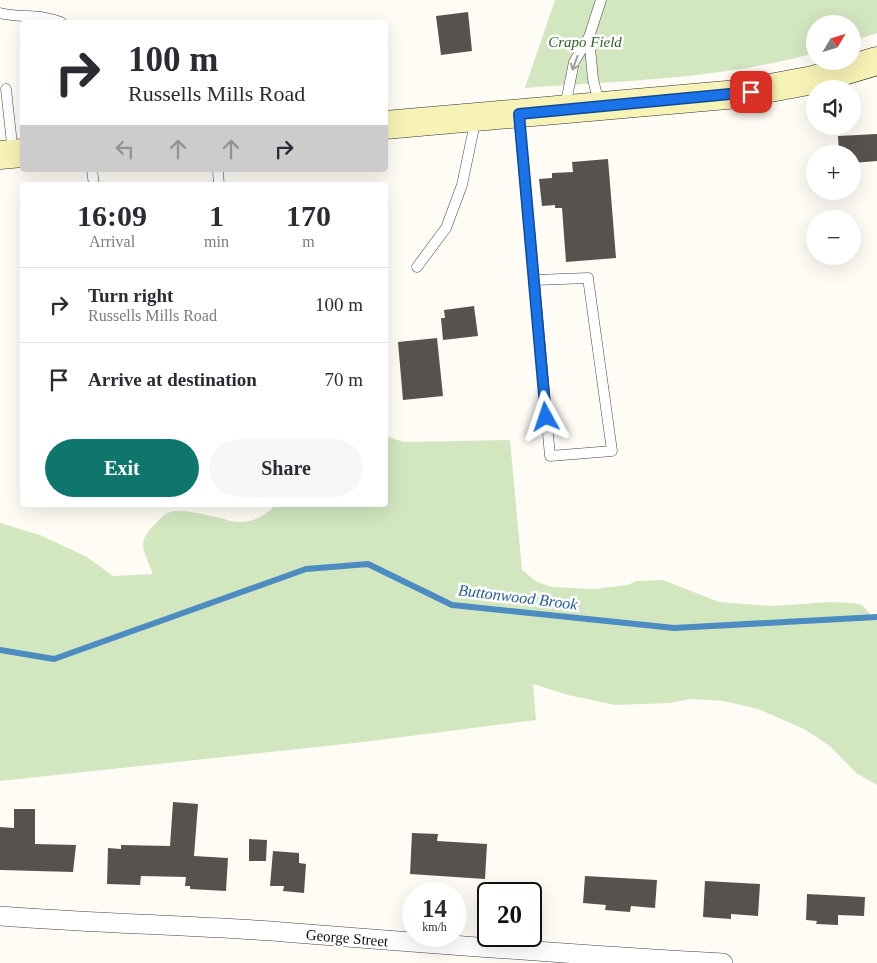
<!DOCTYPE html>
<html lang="en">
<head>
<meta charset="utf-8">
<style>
  :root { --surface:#fff; --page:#f7f7f7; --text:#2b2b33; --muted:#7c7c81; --line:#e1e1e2; --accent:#0f766e }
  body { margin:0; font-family:"Times New Roman",serif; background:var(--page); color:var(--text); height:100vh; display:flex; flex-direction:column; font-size:19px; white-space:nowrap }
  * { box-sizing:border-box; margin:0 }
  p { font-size:16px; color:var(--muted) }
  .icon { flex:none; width:28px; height:28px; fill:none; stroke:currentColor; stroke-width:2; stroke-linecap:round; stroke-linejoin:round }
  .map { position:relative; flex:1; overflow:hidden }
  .panel { position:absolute; left:20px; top:182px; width:368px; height:325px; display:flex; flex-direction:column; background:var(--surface); border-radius:5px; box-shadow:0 5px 20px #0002 }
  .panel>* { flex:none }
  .hud { position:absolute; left:20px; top:20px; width:368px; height:152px; border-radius:5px; box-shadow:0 5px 20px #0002; background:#fff; color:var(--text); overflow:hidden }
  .needle { width:32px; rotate:52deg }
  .tools { position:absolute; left:806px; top:15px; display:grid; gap:10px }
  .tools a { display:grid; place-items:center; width:55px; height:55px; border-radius:50%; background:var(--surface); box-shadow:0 5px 20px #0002; font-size:25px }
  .speed { position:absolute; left:402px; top:882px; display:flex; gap:10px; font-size:25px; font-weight:700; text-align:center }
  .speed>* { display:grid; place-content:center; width:65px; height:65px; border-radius:50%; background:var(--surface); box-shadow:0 5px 20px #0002; line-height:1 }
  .speed small { font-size:12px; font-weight:400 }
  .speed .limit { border:2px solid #111; border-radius:8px; background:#fff; color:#111 }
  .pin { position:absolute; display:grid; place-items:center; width:42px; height:42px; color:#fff; margin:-21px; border-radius:10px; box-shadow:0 2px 8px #0006 }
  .me { position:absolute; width:55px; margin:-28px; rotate:355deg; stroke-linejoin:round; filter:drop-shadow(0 0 4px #0008) }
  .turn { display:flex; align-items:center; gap:18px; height:105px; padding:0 25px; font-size:22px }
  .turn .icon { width:65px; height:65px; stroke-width:2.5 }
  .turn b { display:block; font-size:35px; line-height:42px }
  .lanes { display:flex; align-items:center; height:48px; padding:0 25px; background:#0003; justify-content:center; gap:25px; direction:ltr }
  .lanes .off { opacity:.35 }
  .eta { display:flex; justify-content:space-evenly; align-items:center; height:85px; text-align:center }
  .eta b { font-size:30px; font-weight:800; line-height:35px }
  .button { display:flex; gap:10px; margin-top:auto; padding:10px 25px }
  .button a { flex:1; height:58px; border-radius:30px; background:var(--accent); color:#fff; font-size:20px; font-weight:800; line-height:58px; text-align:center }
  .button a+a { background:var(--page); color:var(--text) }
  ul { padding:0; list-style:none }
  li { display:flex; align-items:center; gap:15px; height:75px; padding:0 25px; border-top:1px solid var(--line) }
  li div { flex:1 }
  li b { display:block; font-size:19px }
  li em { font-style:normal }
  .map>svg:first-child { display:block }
  .green { fill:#d2e6c0 }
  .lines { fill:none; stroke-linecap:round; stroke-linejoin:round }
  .stream { stroke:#4c8cc0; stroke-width:6 }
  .building { fill:#58524e }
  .lane-casing { stroke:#434343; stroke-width:11 }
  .street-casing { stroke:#434343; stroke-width:20 }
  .secondary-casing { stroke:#323232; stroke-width:29 }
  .lane { stroke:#fff; stroke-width:10 }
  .street { stroke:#fff; stroke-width:19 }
  .secondary { stroke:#f7f3b6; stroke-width:28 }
  .oneway { stroke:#9f9f9f }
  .route-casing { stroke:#114b97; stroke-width:12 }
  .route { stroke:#1a73e8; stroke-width:9 }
  .labels { text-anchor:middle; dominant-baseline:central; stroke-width:5; stroke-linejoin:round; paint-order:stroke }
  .park-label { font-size:15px; font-style:italic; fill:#306226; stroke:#fff }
  .street-label { font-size:15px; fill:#101010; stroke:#fff }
  .water-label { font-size:16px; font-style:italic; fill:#255f97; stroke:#fff }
</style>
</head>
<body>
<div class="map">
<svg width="877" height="963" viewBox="0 0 877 963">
  <rect width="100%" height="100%" fill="#fefcf5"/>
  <g class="green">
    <path d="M 555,0 L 877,0 L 877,33 L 853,41 L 852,24 L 815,24 L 815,53 C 721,79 622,81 525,88 Z"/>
    <path d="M 385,436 L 404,442 L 510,440 L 522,570 L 537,582 L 552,587 L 594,589 L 628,585 L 636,581 L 663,580 L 719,602 L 772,606 L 830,602 L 853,603 L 862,605 L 877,621 L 877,785 L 856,773 L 830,746 L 804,729 L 758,709 L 724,701 L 691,699 L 669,703 L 615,705 L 568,695 L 533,684 L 536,720 L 363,742 L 0,781 L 0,523 L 40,535 L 87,557 L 113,576 L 153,574 C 144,550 135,544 156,523 C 162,517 167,511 176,511 C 190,510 208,516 222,518 C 240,527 263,520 275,505 L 385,505 Z"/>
  </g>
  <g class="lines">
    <path class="stream" d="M 0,650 L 54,659 L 306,569 L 368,564 L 452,605 L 674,628 L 877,617"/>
  </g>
  <g class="building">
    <path d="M 468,12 L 472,51 L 441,55 L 436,16 Z"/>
    <path d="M 877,134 L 877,161 L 852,163 L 852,154 L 839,154 L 838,136 Z"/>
    <path d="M 608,159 L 616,258 L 566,262 L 562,208 L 555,208 L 555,205 L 542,206 L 539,179 L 552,178 L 552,173 L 573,172 L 572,162 Z"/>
    <path d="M 474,306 L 478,336 L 443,340 L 441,318 L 445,318 L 444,310 Z"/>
    <path d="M 437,338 L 443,396 L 403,400 L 398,342 Z"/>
    <path d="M 173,802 L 198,804 L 194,856 L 228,858 L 226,891 L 190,889 L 190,886 L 185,886 L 186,877 L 141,876 L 140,885 L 107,884 L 108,848 L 121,849 L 121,845 L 170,846 Z"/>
    <path d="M 14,809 L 35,809 L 35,844 L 76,845 L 73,872 L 0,870 L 0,827 L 14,828 Z"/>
    <path d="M 412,833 L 438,834 L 437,841 L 487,844 L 485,879 L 410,874 Z"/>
    <path d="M 249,839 L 267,840 L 266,861 L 249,861 Z"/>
    <path d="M 273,851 L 299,853 L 299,863 L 306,864 L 304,893 L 283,891 L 284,886 L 270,886 Z"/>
    <path d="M 585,876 L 657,880 L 655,908 L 631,906 L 630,912 L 605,910 L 606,905 L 583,903 Z"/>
    <path d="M 705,881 L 760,884 L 758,916 L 731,914 L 731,919 L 703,917 Z"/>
    <path d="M 807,894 L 865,897 L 864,916 L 838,915 L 838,925 L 816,924 L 817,921 L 806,920 Z"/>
  </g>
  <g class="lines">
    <g class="lane-casing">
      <g id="lane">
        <path d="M 0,13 C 21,18 42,14 61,22"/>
        <path d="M 589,37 L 601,0"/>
        <path d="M 6,89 L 13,153"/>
        <path d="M 565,107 L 574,62 L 589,37 L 593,79 L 599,104"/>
        <path d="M 519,115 L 550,456 L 612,451 L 588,278 L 535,280"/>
        <path d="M 92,170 L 94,185"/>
        <path d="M 218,170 L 219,185"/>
        <path d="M 417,267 L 446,228 L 462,185 L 476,118"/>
      </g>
    </g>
    <g class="street-casing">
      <path id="street" d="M 0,916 C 90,923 181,925 271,931 C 422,943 572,955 723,963"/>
    </g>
    <g class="secondary-casing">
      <g id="secondary">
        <path d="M 385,125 L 738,94 L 813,80 L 877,61"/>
        <path d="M 0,155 L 22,153"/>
      </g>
    </g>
    <use href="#lane" class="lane"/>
    <use href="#street" class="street"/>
    <use href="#secondary" class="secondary"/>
  </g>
  <defs><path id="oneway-shaft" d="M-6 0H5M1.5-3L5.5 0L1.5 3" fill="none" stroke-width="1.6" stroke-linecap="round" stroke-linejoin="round" transform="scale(1.25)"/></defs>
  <use class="oneway" href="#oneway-shaft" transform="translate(575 63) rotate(110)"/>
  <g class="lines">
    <g class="route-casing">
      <path id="route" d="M 546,417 L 519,114 L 751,92"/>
    </g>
    <use href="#route" class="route"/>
  </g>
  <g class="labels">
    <g class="park-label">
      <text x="585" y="42">Crapo Field</text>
    </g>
    <g class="street-label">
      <text transform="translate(347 938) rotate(5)">George Street</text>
    </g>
    <g class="water-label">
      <text transform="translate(518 597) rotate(7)">Buttonwood Brook</text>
    </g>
  </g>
</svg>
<div class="tools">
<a><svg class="needle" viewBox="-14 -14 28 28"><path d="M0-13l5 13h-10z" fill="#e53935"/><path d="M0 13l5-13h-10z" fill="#7c7c81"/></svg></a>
<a><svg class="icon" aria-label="sound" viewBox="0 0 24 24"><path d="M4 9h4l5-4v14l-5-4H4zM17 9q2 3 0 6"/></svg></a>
<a>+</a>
<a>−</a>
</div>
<div class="speed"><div>14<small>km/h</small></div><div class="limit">20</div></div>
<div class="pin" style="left:751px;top:92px;background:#d93025"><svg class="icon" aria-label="arrive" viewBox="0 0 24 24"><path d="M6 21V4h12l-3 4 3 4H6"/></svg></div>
<svg class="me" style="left:546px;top:417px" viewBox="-20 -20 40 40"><path d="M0-17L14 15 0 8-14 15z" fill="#1a73e8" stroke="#fff" stroke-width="4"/></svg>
<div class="hud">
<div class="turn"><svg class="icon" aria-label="right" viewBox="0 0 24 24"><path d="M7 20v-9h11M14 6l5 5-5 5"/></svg><div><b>100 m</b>Russells Mills Road</div></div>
<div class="lanes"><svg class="icon off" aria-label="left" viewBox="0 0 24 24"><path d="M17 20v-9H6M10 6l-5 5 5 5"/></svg><svg class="icon off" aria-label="ahead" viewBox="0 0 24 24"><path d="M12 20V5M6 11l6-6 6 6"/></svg><svg class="icon off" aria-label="ahead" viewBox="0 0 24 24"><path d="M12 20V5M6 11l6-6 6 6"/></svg><svg class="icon" aria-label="right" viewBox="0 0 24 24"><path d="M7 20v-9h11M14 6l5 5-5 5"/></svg></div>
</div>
<section class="panel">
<div class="eta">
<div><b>16:09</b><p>Arrival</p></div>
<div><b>1</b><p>min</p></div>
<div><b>170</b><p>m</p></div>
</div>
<ul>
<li><svg class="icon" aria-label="right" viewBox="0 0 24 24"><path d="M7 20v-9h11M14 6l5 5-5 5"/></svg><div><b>Turn right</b><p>Russells Mills Road</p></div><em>100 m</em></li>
<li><svg class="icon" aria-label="arrive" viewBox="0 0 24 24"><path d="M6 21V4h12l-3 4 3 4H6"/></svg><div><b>Arrive at destination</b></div><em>70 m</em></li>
</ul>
<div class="button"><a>Exit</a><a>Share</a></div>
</section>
</div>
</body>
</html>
